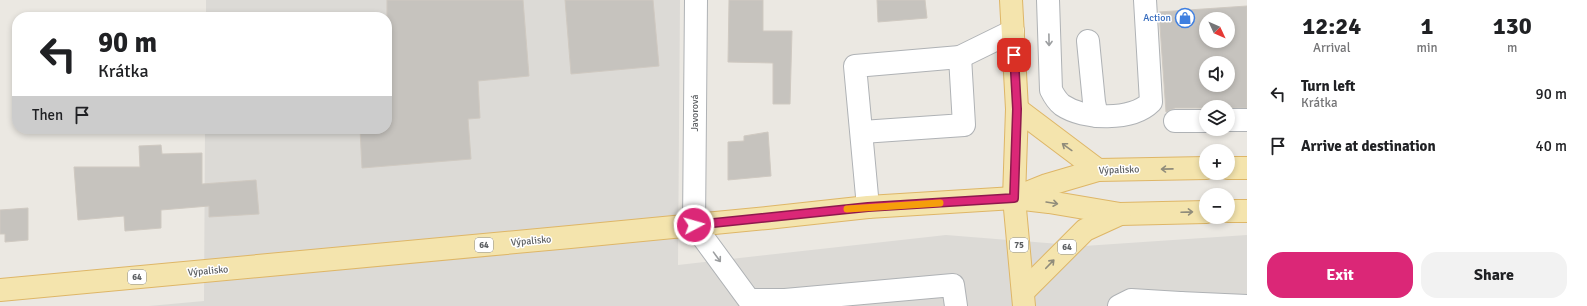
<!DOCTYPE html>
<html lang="en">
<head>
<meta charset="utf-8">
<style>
  :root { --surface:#fff; --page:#f2f2f2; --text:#202124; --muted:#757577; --accent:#db2777 }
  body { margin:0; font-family:Signika,sans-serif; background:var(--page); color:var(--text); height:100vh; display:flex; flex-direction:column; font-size:15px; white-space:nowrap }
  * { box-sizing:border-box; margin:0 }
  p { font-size:13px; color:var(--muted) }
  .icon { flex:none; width:22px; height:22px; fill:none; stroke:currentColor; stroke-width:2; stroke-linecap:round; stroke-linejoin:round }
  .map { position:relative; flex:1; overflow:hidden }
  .drawer { display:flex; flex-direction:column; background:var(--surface); width:340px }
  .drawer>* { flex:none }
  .guide { position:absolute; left:12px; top:12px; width:380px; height:122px; border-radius:16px; box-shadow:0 2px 6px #0003; background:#fff; color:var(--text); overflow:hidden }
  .needle { width:26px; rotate:134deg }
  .buttons { position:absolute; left:1199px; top:12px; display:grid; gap:8px }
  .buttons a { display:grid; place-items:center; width:36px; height:36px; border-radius:50%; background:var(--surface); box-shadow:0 2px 6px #0003; font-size:20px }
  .pin { position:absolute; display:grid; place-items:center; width:34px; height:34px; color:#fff; margin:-17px; border-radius:8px; box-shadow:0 2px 6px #0006 }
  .me { position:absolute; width:44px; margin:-22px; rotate:84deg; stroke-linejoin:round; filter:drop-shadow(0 0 3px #0008) }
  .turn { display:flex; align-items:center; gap:14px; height:84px; padding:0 20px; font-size:18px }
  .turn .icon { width:52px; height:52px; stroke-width:2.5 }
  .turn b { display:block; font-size:28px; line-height:34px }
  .then { display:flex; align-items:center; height:38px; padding:0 20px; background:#0003; gap:8px; font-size:15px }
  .eta { display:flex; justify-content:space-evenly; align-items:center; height:68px; text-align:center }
  .eta b { font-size:24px; font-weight:700; line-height:28px }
  .button { display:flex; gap:8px; margin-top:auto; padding:8px 20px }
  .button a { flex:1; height:46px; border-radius:16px; background:var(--accent); color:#fff; font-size:16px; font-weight:700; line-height:46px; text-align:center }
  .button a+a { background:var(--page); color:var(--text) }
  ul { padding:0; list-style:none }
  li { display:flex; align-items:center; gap:12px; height:52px; padding:0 20px }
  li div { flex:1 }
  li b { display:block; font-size:15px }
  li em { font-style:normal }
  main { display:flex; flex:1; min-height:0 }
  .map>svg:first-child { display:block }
  .industrial { fill:#dcdad6 }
  .building { fill:#c6c3be; stroke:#cfc9c1; fill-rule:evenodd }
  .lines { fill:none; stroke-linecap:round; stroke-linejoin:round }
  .minor-casing { stroke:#afb2b5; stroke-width:24 }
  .major-casing { stroke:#deb667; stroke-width:24 }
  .minor { stroke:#fff; stroke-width:22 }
  .major { stroke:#f4e4ad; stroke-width:22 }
  .oneway { stroke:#9c9ea0 }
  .oneway2 { stroke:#908c7b }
  .route-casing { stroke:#8e194d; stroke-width:10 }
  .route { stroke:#db2777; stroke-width:7 }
  .slow { stroke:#f59e0b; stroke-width:7 }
  .labels { text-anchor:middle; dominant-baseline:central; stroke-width:3; stroke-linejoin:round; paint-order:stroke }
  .shield { fill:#fff; stroke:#8c8e90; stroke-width:1 }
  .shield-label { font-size:9px; font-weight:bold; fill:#5a5d60 }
  .shop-label { font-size:10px; fill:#366cbe; stroke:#fff; text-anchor:end }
  .street-label { font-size:10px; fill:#5a5d60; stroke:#fff }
</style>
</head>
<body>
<main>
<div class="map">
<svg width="1247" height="306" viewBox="0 0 1247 306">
  <rect width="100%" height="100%" fill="#ebe8e2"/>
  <path class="industrial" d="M 206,0 L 680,0 L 678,265 L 946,235 L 1084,246 L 1247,235 L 1247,306 L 149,306 L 204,301 L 205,129 L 387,129 L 387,17 L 206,17 Z"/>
  <g class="building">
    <path d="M 387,0 L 523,0 L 529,76 L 478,81 L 480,118 L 468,119 L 471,159 L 362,168 L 360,129 L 387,129 Z"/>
    <path d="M 565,0 L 653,0 L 659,66 L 571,74 Z"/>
    <path d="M 729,0 L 763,0 L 763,31 L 792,31 L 790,104 L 773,104 L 773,63 L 728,62 Z"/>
    <path d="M 877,0 L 925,0 L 927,18 L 878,22 Z"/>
    <path d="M 1247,6 L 1247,108 L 1175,108 L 1166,112 L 1159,12 ZM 1206,19 L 1228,19 L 1228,41 L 1206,41 ZM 1206,63 L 1228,63 L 1228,85 L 1206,85 Z"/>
    <path d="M 768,132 L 771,176 L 728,180 L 728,142 L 744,141 L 744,136 Z"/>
    <path d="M 161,145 L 162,154 L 202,153 L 202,184 L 256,180 L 259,214 L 209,217 L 209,206 L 161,210 L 161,228 L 125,231 L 124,216 L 78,220 L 74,167 L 140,167 L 139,146 Z"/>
    <path d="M 28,208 L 28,240 L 5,242 L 5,234 L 0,234 L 0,210 Z"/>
  </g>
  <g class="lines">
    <g class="minor-casing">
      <g id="minor">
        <path d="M 696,0 L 694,225 L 749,300 L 785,300 L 953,285 L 956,306"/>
        <path d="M 1048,0 L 1051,90 C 1054,96 1057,101 1062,105 C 1084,120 1132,121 1151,102 L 1145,0"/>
        <path d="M 1088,41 L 1094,102 L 1097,116"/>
        <path d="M 1228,120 L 1247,120"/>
        <path d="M 1175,121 L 1206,121"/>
        <path d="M 862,132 L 964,125 L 960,57"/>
        <path d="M 868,207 L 855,66 L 960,57 L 1013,31"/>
        <path d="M 1119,306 L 1131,300 L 1180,303"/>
        <path d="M 1180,306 L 1180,303 L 1247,306"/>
      </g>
    </g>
    <g class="major-casing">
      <g id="major">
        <path d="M 1011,0 L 1017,109 L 1014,198 L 1024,306"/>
        <path d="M 1017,109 L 1098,170"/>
        <path d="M 1228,168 L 1247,168"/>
        <path d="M 1017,197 L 1047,185 L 1098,170 L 1206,168"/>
        <path d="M 1228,211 L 1247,211"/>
        <path d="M 0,290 L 570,237 L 767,218 L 868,207 L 1014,198 L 1049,202 L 1120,214 L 1206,212"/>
        <path d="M 1023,292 L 1085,230 L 1120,214"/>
      </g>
    </g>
    <use href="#minor" class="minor"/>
    <use href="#major" class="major"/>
  </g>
  <defs><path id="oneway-shaft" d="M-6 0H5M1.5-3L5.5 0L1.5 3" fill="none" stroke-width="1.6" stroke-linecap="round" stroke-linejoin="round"/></defs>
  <g class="oneway">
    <use href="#oneway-shaft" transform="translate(1049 40) rotate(89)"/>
    <use href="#oneway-shaft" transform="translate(717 257) rotate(54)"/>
  </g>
  <g class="oneway2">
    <use href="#oneway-shaft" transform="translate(1067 147) rotate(-144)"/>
    <use href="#oneway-shaft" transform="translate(1167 169) rotate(179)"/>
    <use href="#oneway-shaft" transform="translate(1052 203) rotate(9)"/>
    <use href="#oneway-shaft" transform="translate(1187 212) rotate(-2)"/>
    <use href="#oneway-shaft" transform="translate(1050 264) rotate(-46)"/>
  </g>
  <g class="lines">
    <g class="route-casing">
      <path id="route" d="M 694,225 L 868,207 L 1014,198 L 1017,109 L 1014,55"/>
    </g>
    <use href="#route" class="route"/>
    <path class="slow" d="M 847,209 L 940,203"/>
  </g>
  <defs>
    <g id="shop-ring" transform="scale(1)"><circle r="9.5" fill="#fff" stroke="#3f7fe0" stroke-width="1.5"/><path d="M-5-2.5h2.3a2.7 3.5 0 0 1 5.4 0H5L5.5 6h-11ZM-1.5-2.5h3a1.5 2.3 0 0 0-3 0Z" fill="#3f7fe0"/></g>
  </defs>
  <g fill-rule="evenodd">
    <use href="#shop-ring" x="1185" y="18"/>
  </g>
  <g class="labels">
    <g class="shield">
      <rect x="475" y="238" width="18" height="14" rx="3"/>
      <rect x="1010" y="238" width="18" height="14" rx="3"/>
      <rect x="1058" y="240" width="18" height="14" rx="3"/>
      <rect x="128" y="270" width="18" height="14" rx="3"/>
    </g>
    <g class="shield-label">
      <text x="484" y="245">64</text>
      <text x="1019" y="245">75</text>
      <text x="1067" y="247">64</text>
      <text x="137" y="277">64</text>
    </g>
    <g class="shop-label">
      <text x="1171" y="18">Action</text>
    </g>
    <g class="street-label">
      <text transform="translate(695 113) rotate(-90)">Javorová</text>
      <text transform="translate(1119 170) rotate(-2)">Výpalisko</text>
      <text transform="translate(531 241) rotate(-5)">Výpalisko</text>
      <text transform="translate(208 271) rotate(-5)">Výpalisko</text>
    </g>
  </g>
</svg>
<div class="buttons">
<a><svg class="needle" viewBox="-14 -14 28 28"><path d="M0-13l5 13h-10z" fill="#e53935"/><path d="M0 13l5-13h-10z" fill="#757577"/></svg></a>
<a><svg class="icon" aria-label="sound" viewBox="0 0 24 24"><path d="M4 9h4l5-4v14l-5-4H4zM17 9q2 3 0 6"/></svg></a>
<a><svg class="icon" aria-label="layers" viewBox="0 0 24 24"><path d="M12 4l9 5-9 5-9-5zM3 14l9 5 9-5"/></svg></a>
<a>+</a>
<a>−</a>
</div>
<div class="pin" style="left:1014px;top:55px;background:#d93025"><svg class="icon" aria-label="arrive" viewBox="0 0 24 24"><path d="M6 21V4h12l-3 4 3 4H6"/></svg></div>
<svg class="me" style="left:694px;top:225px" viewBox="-20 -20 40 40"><circle r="17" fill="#db2777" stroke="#fff" stroke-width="3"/><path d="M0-11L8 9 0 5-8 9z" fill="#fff"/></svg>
<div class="guide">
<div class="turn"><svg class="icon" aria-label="left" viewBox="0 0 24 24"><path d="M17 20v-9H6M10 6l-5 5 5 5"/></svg><div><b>90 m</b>Krátka</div></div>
<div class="then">Then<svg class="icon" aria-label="arrive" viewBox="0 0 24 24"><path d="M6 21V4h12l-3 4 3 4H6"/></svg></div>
</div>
</div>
<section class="drawer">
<div class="eta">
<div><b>12:24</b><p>Arrival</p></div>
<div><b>1</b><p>min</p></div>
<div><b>130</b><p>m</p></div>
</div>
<ul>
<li><svg class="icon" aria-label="left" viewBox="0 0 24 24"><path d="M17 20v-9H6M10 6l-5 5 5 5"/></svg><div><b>Turn left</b><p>Krátka</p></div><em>90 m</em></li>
<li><svg class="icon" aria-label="arrive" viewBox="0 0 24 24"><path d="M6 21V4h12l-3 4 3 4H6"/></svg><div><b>Arrive at destination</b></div><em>40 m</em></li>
</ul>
<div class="button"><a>Exit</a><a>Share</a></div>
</section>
</main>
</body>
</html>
